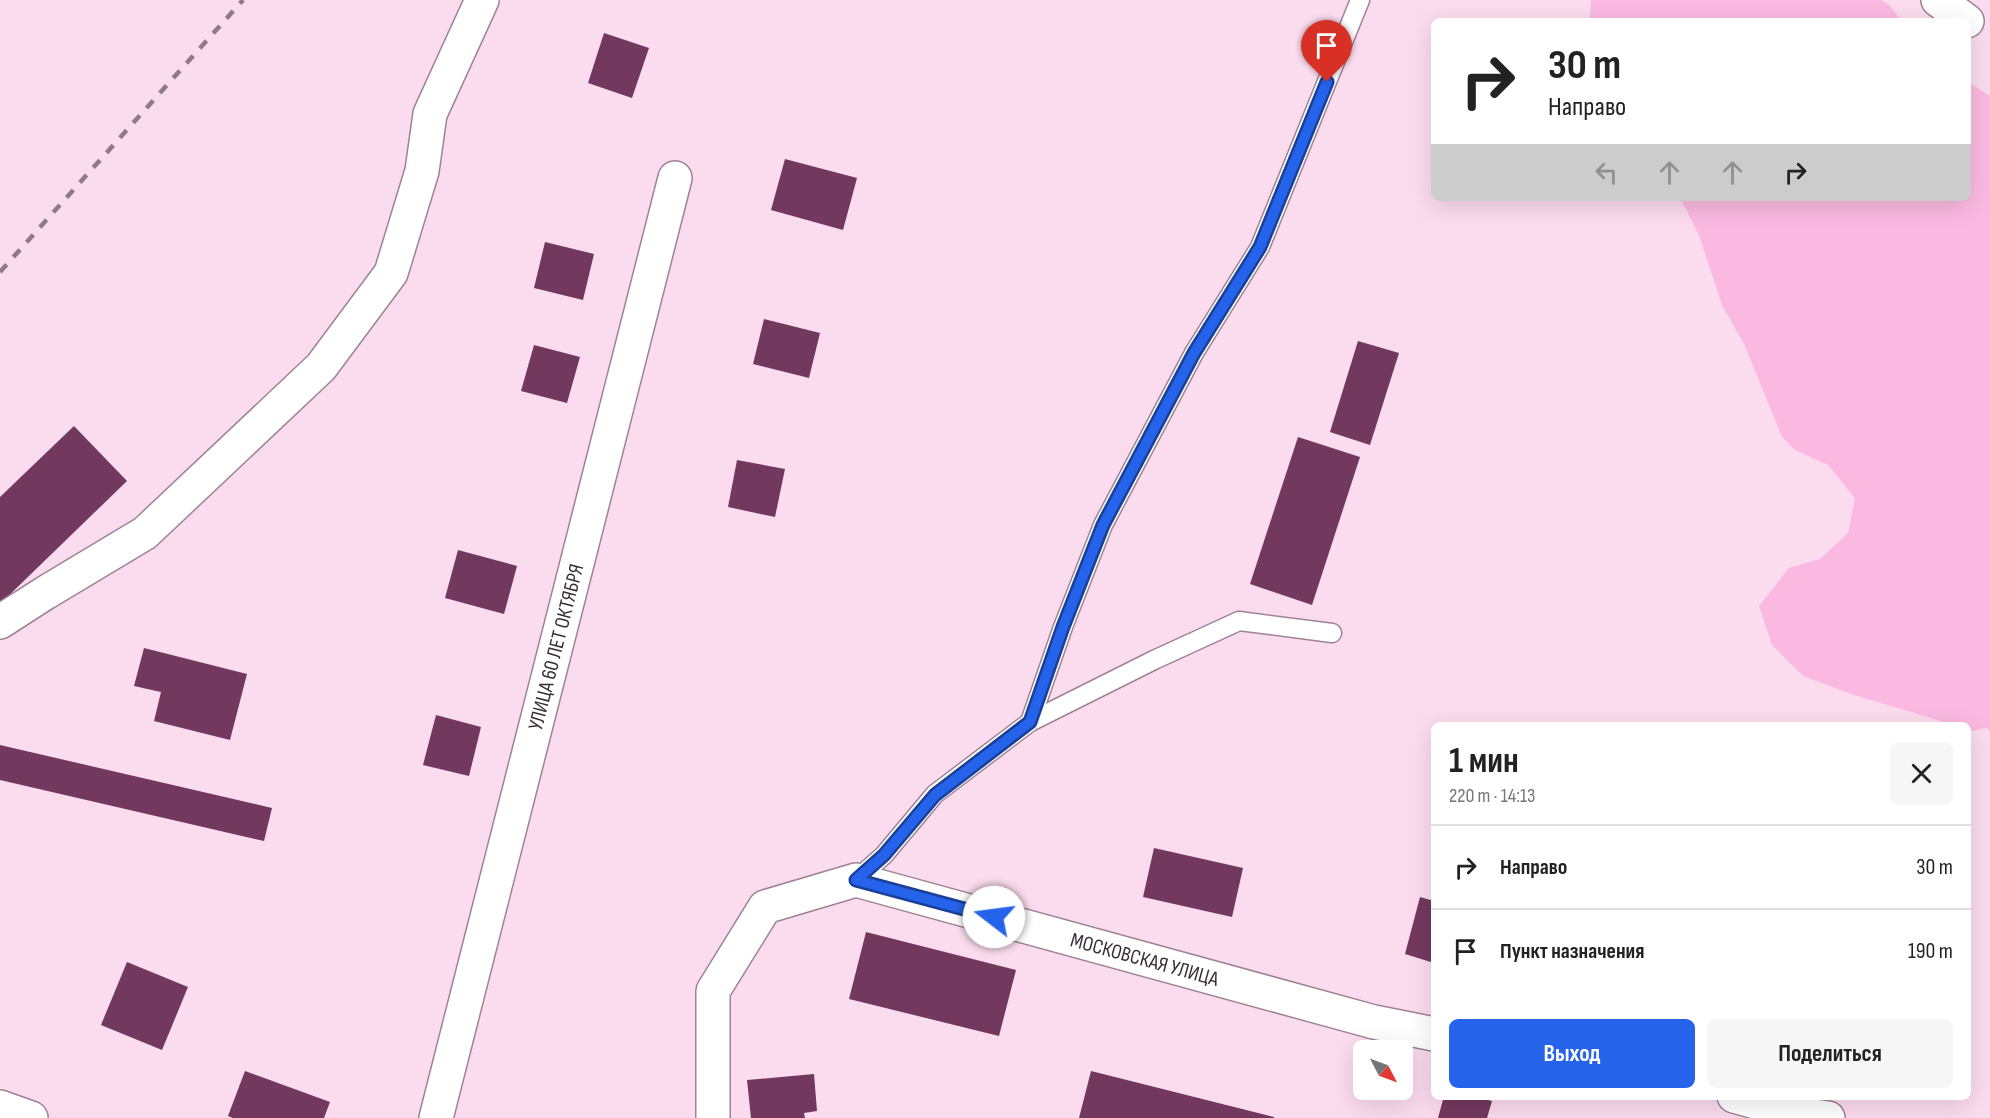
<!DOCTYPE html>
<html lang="ru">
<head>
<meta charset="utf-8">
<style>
  :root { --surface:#fff; --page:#f6f6f6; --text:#222; --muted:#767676; --line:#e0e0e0; --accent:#2563eb }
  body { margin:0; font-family:"Sofia Sans Condensed",sans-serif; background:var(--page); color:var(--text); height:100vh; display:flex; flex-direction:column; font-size:22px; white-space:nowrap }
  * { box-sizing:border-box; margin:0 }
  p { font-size:20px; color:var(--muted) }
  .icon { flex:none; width:33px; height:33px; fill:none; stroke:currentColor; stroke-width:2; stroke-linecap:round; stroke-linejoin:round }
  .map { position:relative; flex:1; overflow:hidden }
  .panel { position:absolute; left:1431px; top:722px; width:540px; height:378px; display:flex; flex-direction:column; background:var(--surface); border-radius:9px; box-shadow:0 6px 24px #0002 }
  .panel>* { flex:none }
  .top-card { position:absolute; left:1431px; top:18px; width:540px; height:183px; border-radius:9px; box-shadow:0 6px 24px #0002; background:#fff; color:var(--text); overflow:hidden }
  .needle { width:39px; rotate:131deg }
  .controls { position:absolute; left:1353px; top:1040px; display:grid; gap:12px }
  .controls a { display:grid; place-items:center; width:60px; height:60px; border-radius:9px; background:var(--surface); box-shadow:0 6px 24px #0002; font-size:30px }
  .pin { position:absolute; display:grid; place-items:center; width:51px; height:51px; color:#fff; margin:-62px -26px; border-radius:50% 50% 50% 0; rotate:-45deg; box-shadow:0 0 6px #0007 }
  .pin .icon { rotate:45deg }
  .me { position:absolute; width:66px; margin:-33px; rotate:285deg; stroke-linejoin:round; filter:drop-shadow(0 0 4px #0008) }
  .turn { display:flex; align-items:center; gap:21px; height:126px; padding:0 18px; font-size:27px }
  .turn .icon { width:78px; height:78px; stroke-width:2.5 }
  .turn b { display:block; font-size:42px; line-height:51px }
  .lanes { display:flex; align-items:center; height:57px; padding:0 18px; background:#0003; justify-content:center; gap:30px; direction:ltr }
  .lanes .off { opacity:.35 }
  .round { display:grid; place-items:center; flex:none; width:63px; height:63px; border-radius:9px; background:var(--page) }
  .headline { display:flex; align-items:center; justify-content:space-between; height:102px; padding:0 18px }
  h1 { font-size:36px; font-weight:700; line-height:45px }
  .cta { display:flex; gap:12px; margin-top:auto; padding:12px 18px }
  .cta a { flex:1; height:69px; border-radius:9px; background:var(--accent); color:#fff; font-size:24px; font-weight:700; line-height:69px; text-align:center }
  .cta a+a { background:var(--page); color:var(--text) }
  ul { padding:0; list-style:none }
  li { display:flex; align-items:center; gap:18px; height:84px; padding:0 18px; border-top:2px solid var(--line) }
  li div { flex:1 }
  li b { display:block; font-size:22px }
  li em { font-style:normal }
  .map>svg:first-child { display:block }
  .green { fill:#fbb9e1 }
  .building { fill:#73385e }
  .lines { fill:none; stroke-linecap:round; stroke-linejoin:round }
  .service-casing { stroke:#9f8394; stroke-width:21 }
  .minor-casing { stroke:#9f8394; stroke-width:36 }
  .service { stroke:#fff; stroke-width:18 }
  .minor { stroke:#fff; stroke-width:33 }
  .rail { stroke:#8f7a86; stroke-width:4.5; stroke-dasharray:10 10; stroke-linecap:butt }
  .route-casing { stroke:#184099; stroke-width:15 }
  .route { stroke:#2563eb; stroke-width:10 }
  .labels { text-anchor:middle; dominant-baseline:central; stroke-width:6; stroke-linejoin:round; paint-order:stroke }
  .street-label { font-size:21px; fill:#392d34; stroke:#fff }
</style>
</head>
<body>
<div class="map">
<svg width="1990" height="1118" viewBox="0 0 1990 1118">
  <rect width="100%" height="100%" fill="#fbdbee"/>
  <g class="green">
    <path d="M 1591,0 L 1881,0 L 1889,5 L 1902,21 L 1590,21 Z"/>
    <path d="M 1968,82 L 1990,96 L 1990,731 L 1987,728 L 1972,731 L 1968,729 L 1968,724 L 1951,724 L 1854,695 L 1803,676 L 1772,645 L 1759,606 L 1789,568 L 1820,559 L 1848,533 L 1855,498 L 1828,465 L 1795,450 L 1782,437 L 1744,344 L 1722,305 L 1699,235 L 1680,198 L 1968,198 Z"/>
  </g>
  <g class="building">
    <path d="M 604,33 L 649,48 L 632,98 L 588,83 Z"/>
    <path d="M 785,159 L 857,178 L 843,230 L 771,210 Z"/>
    <path d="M 545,242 L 594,254 L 583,300 L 534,288 Z"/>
    <path d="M 764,319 L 820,333 L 809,378 L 753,364 Z"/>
    <path d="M 1358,341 L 1399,353 L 1370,445 L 1330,432 Z"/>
    <path d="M 534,345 L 580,357 L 567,403 L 521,391 Z"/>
    <path d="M 74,426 L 127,481 L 0,604 L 0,497 Z"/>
    <path d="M 1298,437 L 1360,457 L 1312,605 L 1250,584 Z"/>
    <path d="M 737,460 L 785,469 L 775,517 L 728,507 Z"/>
    <path d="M 458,550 L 517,566 L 504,614 L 445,598 Z"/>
    <path d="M 144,648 L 247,674 L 230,740 L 154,721 L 161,692 L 134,686 Z"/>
    <path d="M 436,715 L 481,727 L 469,776 L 423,765 Z"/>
    <path d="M 0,745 L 272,808 L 264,841 L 0,780 Z"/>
    <path d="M 1154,848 L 1243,868 L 1232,917 L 1143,897 Z"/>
    <path d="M 1420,897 L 1434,901 L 1434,963 L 1405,954 Z"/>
    <path d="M 866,932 L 1016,970 L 999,1036 L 849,999 Z"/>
    <path d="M 127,962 L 188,987 L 162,1050 L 101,1025 Z"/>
    <path d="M 245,1071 L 330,1102 L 324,1118 L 233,1118 L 228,1116 Z"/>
    <path d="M 1091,1071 L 1274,1117 L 1274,1118 L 1079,1118 Z"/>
    <path d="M 814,1074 L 817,1111 L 804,1113 L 805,1118 L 751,1118 L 747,1080 Z"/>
    <path d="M 1444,1096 L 1473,1096 L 1492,1101 L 1487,1118 L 1438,1118 Z"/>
  </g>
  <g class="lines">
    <g class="service-casing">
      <g id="service">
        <path d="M 1030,722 L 1063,627 L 1103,525 L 1194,353 L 1260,247 L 1360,0"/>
        <path d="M 856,880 L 884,855 L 935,794 L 1030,722 L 1154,660 L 1239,621 L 1332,633"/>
      </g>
    </g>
    <g class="minor-casing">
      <g id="minor">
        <path d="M 1938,0 L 1967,21"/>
        <path d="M 0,622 L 45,593 L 145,533 L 321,367 L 391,273 L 422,171 L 430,114 L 482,0"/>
        <path d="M 1734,1096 L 1794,1113 L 1828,1118"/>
        <path d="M 0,1107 L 31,1118"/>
        <path id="s1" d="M 436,1118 L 675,178"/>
        <path id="s2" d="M 713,1118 L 713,991 L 765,907 L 856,880 L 1374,1022 L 1434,1034"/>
      </g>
    </g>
    <use href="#service" class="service"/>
    <use href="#minor" class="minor"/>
    <path class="rail" d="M 0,272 L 243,0"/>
  </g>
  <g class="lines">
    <g class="route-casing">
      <path id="route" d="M 994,917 L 856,880 L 884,855 L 935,795 L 1030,722 L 1063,627 L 1103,525 L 1194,353 L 1260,247 L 1327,82"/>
    </g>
    <use href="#route" class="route"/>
  </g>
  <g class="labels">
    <g class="street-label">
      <text stroke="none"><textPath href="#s1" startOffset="486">УЛИЦА 60 ЛЕТ ОКТЯБРЯ</textPath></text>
      <text stroke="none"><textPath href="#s2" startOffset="620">МОСКОВСКАЯ УЛИЦА</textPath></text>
    </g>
  </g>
</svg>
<div class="controls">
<a><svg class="needle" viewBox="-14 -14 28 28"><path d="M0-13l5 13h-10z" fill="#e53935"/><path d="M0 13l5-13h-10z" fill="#767676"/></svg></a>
</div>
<div class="pin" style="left:1327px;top:82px;background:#d93025"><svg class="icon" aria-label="arrive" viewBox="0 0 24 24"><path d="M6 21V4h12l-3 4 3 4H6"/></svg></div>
<svg class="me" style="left:994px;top:917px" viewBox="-20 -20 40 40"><circle r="19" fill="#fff"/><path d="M0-13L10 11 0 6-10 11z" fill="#2563eb"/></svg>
<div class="top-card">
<div class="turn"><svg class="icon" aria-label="right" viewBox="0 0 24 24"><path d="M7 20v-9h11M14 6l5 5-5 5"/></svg><div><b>30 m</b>Направо</div></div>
<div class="lanes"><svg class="icon off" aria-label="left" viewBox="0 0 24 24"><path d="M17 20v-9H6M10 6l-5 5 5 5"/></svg><svg class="icon off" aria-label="ahead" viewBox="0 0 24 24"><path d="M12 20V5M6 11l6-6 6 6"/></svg><svg class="icon off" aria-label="ahead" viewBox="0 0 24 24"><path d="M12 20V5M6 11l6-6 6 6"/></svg><svg class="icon" aria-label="right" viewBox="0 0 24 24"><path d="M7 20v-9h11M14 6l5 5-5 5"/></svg></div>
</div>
<section class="panel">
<div class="headline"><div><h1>1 мин</h1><p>220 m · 14:13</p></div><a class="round"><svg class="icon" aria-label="close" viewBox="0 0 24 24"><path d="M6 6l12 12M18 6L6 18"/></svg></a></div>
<ul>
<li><svg class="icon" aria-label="right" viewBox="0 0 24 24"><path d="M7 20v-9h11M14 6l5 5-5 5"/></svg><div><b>Направо</b></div><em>30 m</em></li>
<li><svg class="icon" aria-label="arrive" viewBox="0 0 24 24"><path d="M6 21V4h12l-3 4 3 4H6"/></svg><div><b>Пункт назначения</b></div><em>190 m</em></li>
</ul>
<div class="cta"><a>Выход</a><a>Поделиться</a></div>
</section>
</div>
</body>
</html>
